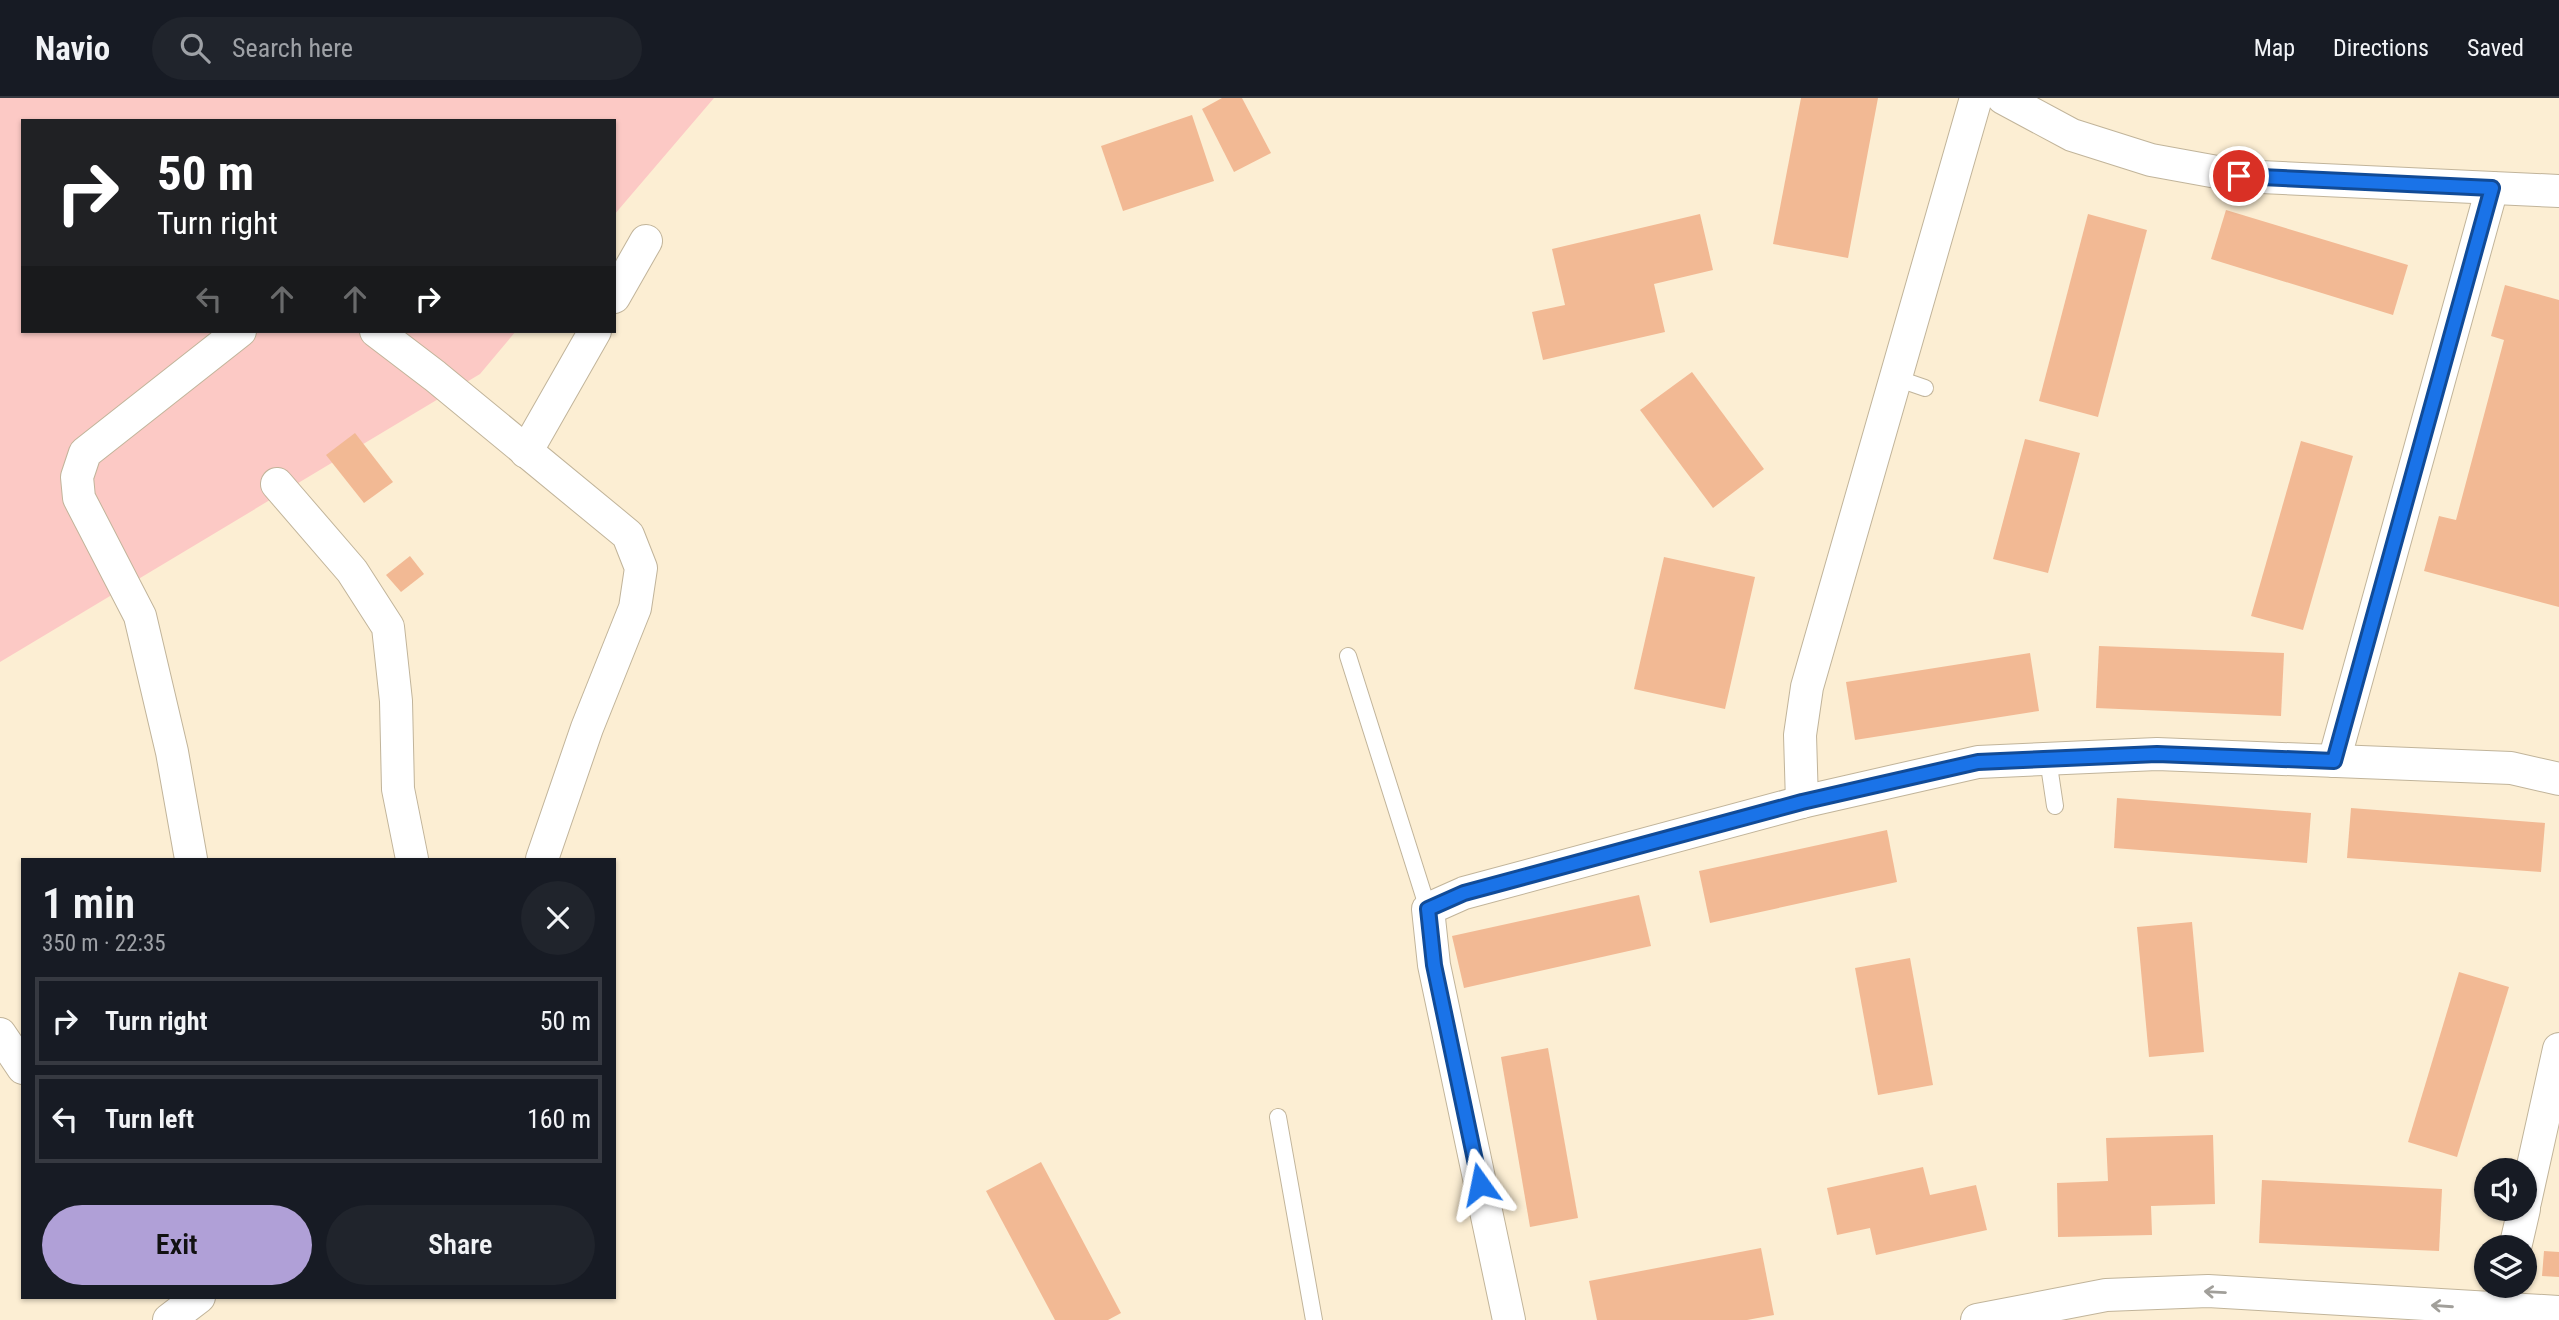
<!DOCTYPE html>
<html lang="en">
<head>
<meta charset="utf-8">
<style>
  :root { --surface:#171b24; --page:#20242c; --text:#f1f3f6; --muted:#9ea1a6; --line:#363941; --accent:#b0a0d7 }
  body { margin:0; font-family:"Roboto Condensed",sans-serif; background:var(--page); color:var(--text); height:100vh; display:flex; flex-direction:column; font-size:26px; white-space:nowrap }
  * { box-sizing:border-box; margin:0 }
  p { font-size:23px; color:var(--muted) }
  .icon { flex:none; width:38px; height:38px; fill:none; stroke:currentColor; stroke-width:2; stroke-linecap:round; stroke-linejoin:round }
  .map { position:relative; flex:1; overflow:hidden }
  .side { position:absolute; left:21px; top:760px; width:595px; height:441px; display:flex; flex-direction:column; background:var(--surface); border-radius:0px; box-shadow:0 2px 5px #0004 }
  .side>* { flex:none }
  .hud { position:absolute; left:21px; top:21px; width:595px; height:214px; border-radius:0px; box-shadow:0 2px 5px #0004; background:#202124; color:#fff; overflow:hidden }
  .fabs { position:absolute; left:2474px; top:1060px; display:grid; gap:14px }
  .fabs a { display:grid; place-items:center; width:63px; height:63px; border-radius:50%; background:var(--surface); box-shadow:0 2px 5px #0004; font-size:35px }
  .pin { position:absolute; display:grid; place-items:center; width:60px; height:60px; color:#fff; margin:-30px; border:4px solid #fff; border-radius:50%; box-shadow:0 2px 7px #0007 }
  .me { position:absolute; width:77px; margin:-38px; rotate:348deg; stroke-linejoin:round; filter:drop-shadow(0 0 5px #0008) }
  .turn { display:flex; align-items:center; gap:24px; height:147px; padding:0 21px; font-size:32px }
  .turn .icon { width:91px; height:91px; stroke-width:2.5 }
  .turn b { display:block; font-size:49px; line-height:60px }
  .lanes { display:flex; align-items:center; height:66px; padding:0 21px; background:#0003; justify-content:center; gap:35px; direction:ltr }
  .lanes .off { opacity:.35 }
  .round { display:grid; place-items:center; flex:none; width:74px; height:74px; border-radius:37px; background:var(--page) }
  .overview { display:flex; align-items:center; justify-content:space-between; height:119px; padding:0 21px }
  h1 { font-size:42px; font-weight:600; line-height:52px }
  .button { display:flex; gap:14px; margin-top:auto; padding:14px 21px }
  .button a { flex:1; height:80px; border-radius:42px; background:var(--accent); color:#111; font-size:28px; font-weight:600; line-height:80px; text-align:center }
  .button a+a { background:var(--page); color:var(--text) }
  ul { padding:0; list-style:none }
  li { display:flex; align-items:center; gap:21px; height:88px; margin:0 14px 10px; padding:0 7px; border:4px solid var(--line); border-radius:0px }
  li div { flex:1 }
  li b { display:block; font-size:26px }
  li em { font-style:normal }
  header { display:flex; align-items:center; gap:42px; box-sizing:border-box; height:98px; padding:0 35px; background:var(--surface); border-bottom:2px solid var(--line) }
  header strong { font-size:33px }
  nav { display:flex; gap:38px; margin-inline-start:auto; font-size:24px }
  .search { width:490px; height:63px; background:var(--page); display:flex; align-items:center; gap:18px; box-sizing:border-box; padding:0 24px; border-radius:38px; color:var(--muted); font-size:26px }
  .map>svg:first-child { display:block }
  .green { fill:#fcc9c5 }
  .building { fill:#f2b994 }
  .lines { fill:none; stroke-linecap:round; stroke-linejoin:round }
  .service-casing { stroke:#c1b49a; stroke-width:18 }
  .minor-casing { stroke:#c1b49a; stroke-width:34 }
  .service { stroke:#fff; stroke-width:16 }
  .minor { stroke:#fff; stroke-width:32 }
  .oneway { stroke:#a19f9a }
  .route-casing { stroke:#114b97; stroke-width:18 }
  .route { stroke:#1a73e8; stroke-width:12 }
</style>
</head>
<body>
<header>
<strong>Navio</strong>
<div class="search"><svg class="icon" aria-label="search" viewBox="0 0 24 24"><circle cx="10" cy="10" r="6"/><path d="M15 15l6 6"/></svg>Search here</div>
<nav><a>Map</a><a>Directions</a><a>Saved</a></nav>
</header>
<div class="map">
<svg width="2559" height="1222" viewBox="0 0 2559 1222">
  <rect width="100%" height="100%" fill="#fceed3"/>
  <path class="green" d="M 0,0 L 714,0 L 614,117 L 614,23 L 23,23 L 23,233 L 516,233 L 480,276 L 0,564 Z"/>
  <g class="building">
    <path d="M 1222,0 L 1242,0 L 1271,55 L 1234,74 L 1202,11 Z"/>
    <path d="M 1801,0 L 1878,0 L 1848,160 L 1773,146 Z"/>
    <path d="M 1192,17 L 1214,83 L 1123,113 L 1101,48 Z"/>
    <path d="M 2226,112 L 2408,167 L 2393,217 L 2211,161 Z"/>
    <path d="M 1700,116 L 1713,172 L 1654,186 L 1665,234 L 1543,262 L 1532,214 L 1565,207 L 1552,151 Z"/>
    <path d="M 2088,116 L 2147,132 L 2098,319 L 2039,303 Z"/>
    <path d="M 2505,187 L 2559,202 L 2559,509 L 2424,473 L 2439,418 L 2456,422 L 2504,242 L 2491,238 Z"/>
    <path d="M 1692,274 L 1764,371 L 1713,410 L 1640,312 Z"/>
    <path d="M 355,335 L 393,384 L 364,405 L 326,357 Z"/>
    <path d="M 2025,341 L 2080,355 L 2048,475 L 1993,461 Z"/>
    <path d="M 2301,343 L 2353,358 L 2303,532 L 2251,518 Z"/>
    <path d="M 410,458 L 424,476 L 401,494 L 386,477 Z"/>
    <path d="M 1664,459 L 1755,479 L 1725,611 L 1634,591 Z"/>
    <path d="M 2099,548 L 2284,555 L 2281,618 L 2096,610 Z"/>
    <path d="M 2030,555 L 2039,613 L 1855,642 L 1846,584 Z"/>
    <path d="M 2117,700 L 2311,715 L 2307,765 L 2114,750 Z"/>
    <path d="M 2351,710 L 2545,725 L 2541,774 L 2347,760 Z"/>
    <path d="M 1887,732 L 1897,784 L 1710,825 L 1699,773 Z"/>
    <path d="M 1639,797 L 1651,848 L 1464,890 L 1452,838 Z"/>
    <path d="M 2192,824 L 2204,954 L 2149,959 L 2137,829 Z"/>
    <path d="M 1910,860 L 1933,987 L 1878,997 L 1855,870 Z"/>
    <path d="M 2459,874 L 2509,889 L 2457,1059 L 2408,1044 Z"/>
    <path d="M 1548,950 L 1578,1120 L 1530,1129 L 1501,959 Z"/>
    <path d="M 2213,1037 L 2215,1106 L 2151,1108 L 2152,1137 L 2058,1139 L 2057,1085 L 2108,1083 L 2106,1040 Z"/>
    <path d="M 1041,1064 L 1121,1215 L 1108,1222 L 1055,1222 L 986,1093 Z"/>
    <path d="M 1923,1069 L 1930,1097 L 1976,1087 L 1987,1132 L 1876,1157 L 1870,1130 L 1837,1137 L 1827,1090 Z"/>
    <path d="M 2262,1082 L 2442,1091 L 2439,1153 L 2259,1145 Z"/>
    <path d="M 1761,1150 L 1774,1217 L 1747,1222 L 1597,1222 L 1589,1183 Z"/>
    <path d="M 2544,1153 L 2559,1154 L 2559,1179 L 2542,1178 Z"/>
  </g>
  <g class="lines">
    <g class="service-casing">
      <g id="service">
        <path d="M 1896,280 L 1925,290"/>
        <path d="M 1348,558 L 1428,811"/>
        <path d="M 2048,661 L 2055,708"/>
        <path d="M 1278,1019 L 1314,1222"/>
      </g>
    </g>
    <g class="minor-casing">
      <g id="minor">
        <path d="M 2003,0 L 2072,37 L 2151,62 L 2239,78 L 2559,93"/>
        <path d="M 614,199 L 646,143"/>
        <path d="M 376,233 L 435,278 L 628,437 L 641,470 L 635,510 L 587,630 L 542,761"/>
        <path d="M 526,354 L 595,233"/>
        <path d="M 277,386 L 352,473 L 388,529 L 396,603 L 398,691 L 412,761"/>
        <path d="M 2334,663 L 2492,90"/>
        <path d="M 1802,704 L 1800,637 L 1807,589 L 1976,0"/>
        <path d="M 191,761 L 172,654 L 140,518 L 79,400 L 77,379 L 85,355 L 240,233"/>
        <path d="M 0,936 L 23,970"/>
        <path d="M 2525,1104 L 2559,951"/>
        <path d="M 2515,1150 L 2524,1111"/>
        <path d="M 169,1222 L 199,1199"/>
        <path d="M 1509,1222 L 1434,867 L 1428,811 L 1464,795 L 1802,704 L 1978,664 L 2157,656 L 2511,670 L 2559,681"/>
        <path d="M 1977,1222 L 2106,1197 L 2208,1193 L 2559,1214"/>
      </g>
    </g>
    <use href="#service" class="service"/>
    <use href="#minor" class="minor"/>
  </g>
  <defs><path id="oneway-shaft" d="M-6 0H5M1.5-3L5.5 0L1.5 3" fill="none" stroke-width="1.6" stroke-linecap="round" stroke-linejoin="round" transform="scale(1.75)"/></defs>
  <g class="oneway">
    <use href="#oneway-shaft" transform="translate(2215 1194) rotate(-177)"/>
    <use href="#oneway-shaft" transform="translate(2442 1208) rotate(-176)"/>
  </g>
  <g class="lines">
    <g class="route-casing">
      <path id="route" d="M 1480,1086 L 1434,867 L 1428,811 L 1464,795 L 1802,704 L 1978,664 L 2157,656 L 2334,663 L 2492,90 L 2239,78"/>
    </g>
    <use href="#route" class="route"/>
  </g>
</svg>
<div class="fabs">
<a><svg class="icon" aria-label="sound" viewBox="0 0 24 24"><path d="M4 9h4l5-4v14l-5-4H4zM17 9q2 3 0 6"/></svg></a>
<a><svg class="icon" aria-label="layers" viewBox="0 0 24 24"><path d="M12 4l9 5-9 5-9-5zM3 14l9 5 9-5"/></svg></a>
</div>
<div class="pin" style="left:2239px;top:78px;background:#d93025"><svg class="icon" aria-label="arrive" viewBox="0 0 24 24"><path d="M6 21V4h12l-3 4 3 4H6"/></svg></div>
<svg class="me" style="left:1480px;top:1086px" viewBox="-20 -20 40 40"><path d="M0-17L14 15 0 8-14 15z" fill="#1a73e8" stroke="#fff" stroke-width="4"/></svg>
<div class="hud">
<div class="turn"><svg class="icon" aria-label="right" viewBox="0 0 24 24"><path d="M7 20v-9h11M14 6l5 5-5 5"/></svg><div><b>50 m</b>Turn right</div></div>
<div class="lanes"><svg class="icon off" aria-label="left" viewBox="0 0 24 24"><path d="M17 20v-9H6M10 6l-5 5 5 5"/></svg><svg class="icon off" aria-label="ahead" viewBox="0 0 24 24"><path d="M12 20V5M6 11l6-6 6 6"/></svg><svg class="icon off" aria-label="ahead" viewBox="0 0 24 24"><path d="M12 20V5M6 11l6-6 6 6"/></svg><svg class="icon" aria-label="right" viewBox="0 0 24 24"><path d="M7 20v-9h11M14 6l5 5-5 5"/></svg></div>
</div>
<section class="side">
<div class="overview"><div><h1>1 min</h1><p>350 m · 22:35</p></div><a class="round"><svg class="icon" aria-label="close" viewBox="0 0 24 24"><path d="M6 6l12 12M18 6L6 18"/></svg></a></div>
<ul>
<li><svg class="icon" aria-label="right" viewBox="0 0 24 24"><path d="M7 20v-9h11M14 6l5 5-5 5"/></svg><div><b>Turn right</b></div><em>50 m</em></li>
<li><svg class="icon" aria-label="left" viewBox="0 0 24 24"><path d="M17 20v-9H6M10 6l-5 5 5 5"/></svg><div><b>Turn left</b></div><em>160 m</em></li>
</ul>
<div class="button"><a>Exit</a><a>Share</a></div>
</section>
</div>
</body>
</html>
